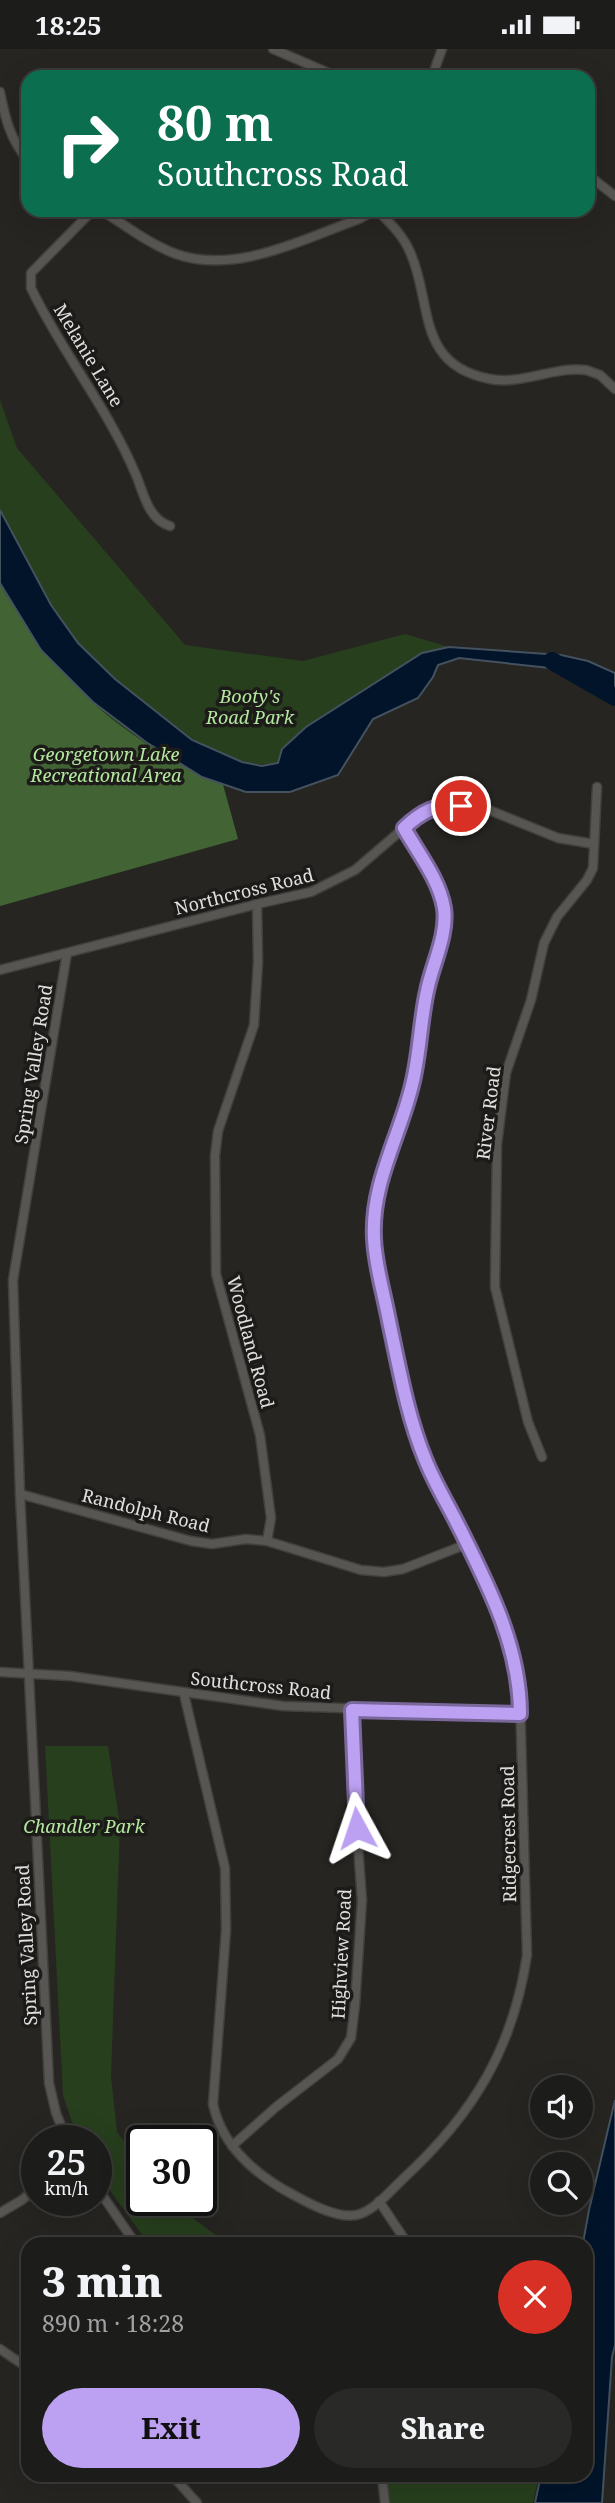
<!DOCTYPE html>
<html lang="en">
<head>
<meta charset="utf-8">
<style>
  :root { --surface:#1c1c1a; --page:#292927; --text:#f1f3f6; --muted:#a0a1a2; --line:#3a3a39; --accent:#bca0f2 }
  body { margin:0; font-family:"Noto Serif",serif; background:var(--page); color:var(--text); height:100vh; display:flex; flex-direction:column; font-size:26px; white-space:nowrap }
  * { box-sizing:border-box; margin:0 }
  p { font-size:23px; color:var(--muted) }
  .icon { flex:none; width:38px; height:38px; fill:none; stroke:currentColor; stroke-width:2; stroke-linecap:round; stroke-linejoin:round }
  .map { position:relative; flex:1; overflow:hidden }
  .drawer { position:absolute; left:21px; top:2188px; width:572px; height:245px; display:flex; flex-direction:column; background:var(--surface); border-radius:21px; box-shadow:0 7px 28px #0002,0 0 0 2px var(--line) }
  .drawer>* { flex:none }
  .hud { position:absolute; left:21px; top:21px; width:574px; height:147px; border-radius:21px; box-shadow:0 7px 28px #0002,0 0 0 2px var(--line); background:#0b6e4f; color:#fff; overflow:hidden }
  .buttons { position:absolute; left:530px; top:2026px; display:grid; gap:14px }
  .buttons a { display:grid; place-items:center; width:63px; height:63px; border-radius:50%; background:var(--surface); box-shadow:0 7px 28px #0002,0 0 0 2px var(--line); font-size:35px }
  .speed { position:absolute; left:21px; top:2076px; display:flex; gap:14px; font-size:35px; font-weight:700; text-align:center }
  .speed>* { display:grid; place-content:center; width:91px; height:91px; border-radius:50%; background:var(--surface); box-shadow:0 7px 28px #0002,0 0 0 2px var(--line); line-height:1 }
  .speed small { font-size:18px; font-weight:400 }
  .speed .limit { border:4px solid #111; border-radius:10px; background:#fff; color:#111 }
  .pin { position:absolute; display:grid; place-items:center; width:60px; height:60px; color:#fff; margin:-30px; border:4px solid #fff; border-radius:50%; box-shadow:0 2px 7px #0007 }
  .me { position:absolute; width:77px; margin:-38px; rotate:355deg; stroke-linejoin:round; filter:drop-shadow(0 0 5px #0008) }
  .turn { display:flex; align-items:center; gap:24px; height:147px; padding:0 21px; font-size:32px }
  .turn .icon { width:91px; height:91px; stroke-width:2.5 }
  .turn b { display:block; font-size:49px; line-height:60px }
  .round { display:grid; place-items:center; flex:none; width:74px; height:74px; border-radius:37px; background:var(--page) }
  .head { display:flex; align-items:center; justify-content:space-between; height:119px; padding:0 21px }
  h1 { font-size:42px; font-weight:800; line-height:52px }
  .primary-button { display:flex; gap:14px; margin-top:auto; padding:14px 21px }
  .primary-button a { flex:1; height:80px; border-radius:42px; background:var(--accent); color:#111; font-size:28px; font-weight:800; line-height:80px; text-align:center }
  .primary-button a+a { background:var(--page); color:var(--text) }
  .status { display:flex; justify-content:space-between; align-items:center; height:49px; padding:0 35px; background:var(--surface); direction:ltr }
  .status svg { height:19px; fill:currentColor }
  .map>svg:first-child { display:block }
  .green { fill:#273f1d }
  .forest { fill:#426434 }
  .water { fill:#011429; stroke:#44515f; stroke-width:2 }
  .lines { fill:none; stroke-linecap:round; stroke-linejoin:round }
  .river { stroke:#011429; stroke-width:18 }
  .minor-casing { stroke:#41403d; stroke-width:11 }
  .minor { stroke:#585653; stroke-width:8 }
  .route-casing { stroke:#7a689d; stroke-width:18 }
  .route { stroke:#bca0f2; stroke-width:12 }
  .labels { text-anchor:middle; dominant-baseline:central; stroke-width:7; stroke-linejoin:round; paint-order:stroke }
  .street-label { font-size:18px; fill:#e0dfdd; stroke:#1d1b19 }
  .park-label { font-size:18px; font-style:italic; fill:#b3e89e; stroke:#1d1b19 }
</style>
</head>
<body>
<div class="status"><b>18:25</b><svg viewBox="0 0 49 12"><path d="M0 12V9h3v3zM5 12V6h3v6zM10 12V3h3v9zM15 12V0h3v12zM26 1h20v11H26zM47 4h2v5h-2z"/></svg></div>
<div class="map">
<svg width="615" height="2454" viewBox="0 0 615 2454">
  <rect width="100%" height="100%" fill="#262522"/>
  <g class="green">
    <path d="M 0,351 L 17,399 L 185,596 L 303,612 L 405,585 L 449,598 L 422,604 L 306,678 L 278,714 C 254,719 236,710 214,701 L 238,790 L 0,857 Z"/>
    <path d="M 45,1697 L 108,1697 L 120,1776 L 111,2027 L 117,2083 L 142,2116 L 142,2151 L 173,2151 L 186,2164 L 226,2194 L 148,2194 L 96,2122 L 96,2091 L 78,2091 L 63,2046 Z"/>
    <path d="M 388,2426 L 539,2426 L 533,2454 L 389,2454 Z"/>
  </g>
  <path class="forest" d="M 0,534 L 6,546 C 34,581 61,618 91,651 C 115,678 189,724 223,736 L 238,790 L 0,857 Z"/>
  <g class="water">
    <path d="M 0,461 L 51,556 L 78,594 L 115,630 L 192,691 L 242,713 L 262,717 L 278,714 L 282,700 L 306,678 L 422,604 L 449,598 L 561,606 L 588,612 L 615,624 L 615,642 L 583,625 L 550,619 L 459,609 L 438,616 L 433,628 L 418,649 L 373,670 L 338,726 L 290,743 L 246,743 L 202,728 L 146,693 L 93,653 L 41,601 L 0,534 Z"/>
    <path d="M 615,2051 L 615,2296 L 612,2308 L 602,2454 L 535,2454 L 541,2426 L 586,2426 L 586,2194 L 583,2194 L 589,2161 Z"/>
  </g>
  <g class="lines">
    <path class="river" d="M 552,612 L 615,648"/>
    <g class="minor-casing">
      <g id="minor">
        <path d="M 273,0 L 338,28"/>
        <path d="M 432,28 L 442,0"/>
        <path d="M 0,43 C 5,68 10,91 28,111"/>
        <path d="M 588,126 L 615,147"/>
        <path d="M 93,161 L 31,224 L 31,239 C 62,304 108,359 136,426 C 144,445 148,470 170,477"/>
        <path d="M 101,161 C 125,176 149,195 176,205 C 236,226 303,190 359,170 L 375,161"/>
        <path d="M 377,161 C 390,174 403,186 410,203 C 433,253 415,316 490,330 C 521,336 555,317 586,321 L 600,326 L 615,340"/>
        <path d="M 257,855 L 258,913 L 254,976 L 218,1082 L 215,1107 L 216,1225 L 260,1386 L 271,1469 L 267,1492"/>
        <path d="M 67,904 L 13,1231 L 20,1445 L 49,2034 L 56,2064 L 67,2091"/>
        <path d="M 0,921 L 257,855 L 311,843 L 355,821 L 418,767 L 431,759 L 449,755 L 479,757 L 558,789 L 594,795"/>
        <path d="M 542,1408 L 528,1373 L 495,1238 L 497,1095 L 506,1024 L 531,951 L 544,894 L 557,868 L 587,831 L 593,819 L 597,738"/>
        <path d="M 20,1445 L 191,1492 L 212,1495 L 246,1490 L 267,1492 L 361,1521 L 384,1523 L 403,1520 L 467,1495"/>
        <path d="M 0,1623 L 70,1627 L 283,1657 L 521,1665"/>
        <path d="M 184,1645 L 225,1819 L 226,1881 L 213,2055 C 221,2093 248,2119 281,2139 C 299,2149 338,2173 360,2165 C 377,2159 392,2140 405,2128 C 474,2064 513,1999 527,1906 L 520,1648 L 514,1604 L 506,1579 L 459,1478 L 425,1412 L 415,1383 L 379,1222 L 374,1190 L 377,1146 L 412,1037 L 421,994 L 427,942 L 444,876 L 444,860 L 437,837 L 404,779"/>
        <path d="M 232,2097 L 276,2058 L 338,2010 L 351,1989 L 355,1956 L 362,1851 L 353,1730 L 352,1661"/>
        <path d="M 96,2137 L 135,2194"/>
        <path d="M 379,2152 L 407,2194"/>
        <path d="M 0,2164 L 22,2151 L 37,2138"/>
        <path d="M 0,2300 L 28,2319"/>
        <path d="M 172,2426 L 197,2454"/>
        <path d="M 382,2426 L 385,2454"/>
      </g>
    </g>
    <use href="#minor" class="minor"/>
  </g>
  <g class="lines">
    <g class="route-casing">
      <path id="route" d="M 357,1779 L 352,1661 L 520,1665 C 520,1597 488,1536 458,1476 C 447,1454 434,1433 425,1410 C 407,1366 399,1318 389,1272 C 384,1244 375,1217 374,1189 C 371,1134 400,1087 412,1036 C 420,1005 420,973 427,942 C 432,916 448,886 444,859 C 439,830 418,804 404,779 C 421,763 437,754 461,757"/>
    </g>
    <use href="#route" class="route"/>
  </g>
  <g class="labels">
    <g class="street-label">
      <text transform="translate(89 306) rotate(59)">Melanie Lane</text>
      <text transform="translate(244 842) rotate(-14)">Northcross Road</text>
      <text transform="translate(33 1015) rotate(-81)">Spring Valley Road</text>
      <text transform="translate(488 1064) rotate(-83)">River Road</text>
      <text transform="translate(251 1293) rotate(75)">Woodland Road</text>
      <text transform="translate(146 1461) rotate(14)">Randolph Road</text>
      <text transform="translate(261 1636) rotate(6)">Southcross Road</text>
      <text transform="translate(508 1785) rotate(-91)">Ridgecrest Road</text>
      <text transform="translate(26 1896) rotate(-93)">Spring Valley Road</text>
      <text transform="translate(341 1905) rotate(-87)">Highview Road</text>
    </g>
    <g class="park-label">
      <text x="250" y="647">Booty's<tspan x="250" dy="21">Road Park</tspan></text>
      <text x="106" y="705">Georgetown Lake<tspan x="106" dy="21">Recreational Area</tspan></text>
      <text x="84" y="1777">Chandler Park</text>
    </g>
  </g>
</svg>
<div class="buttons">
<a><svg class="icon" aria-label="sound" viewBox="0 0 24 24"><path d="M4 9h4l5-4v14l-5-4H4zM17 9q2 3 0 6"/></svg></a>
<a><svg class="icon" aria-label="search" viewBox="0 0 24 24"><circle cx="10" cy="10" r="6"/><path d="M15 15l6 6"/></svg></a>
</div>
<div class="speed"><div>25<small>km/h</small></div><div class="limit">30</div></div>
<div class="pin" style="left:461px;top:757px;background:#d93025"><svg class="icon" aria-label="arrive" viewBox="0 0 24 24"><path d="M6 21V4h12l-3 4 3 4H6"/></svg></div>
<svg class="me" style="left:357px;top:1779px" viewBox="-20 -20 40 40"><path d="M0-17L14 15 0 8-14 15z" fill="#bca0f2" stroke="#fff" stroke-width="4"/></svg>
<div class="hud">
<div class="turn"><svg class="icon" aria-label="right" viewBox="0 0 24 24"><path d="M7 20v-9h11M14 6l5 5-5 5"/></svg><div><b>80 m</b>Southcross Road</div></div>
</div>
<section class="drawer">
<div class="head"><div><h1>3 min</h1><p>890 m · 18:28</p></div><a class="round" style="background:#d93025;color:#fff"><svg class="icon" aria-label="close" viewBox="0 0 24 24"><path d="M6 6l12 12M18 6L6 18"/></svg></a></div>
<div class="primary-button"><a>Exit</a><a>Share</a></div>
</section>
</div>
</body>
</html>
